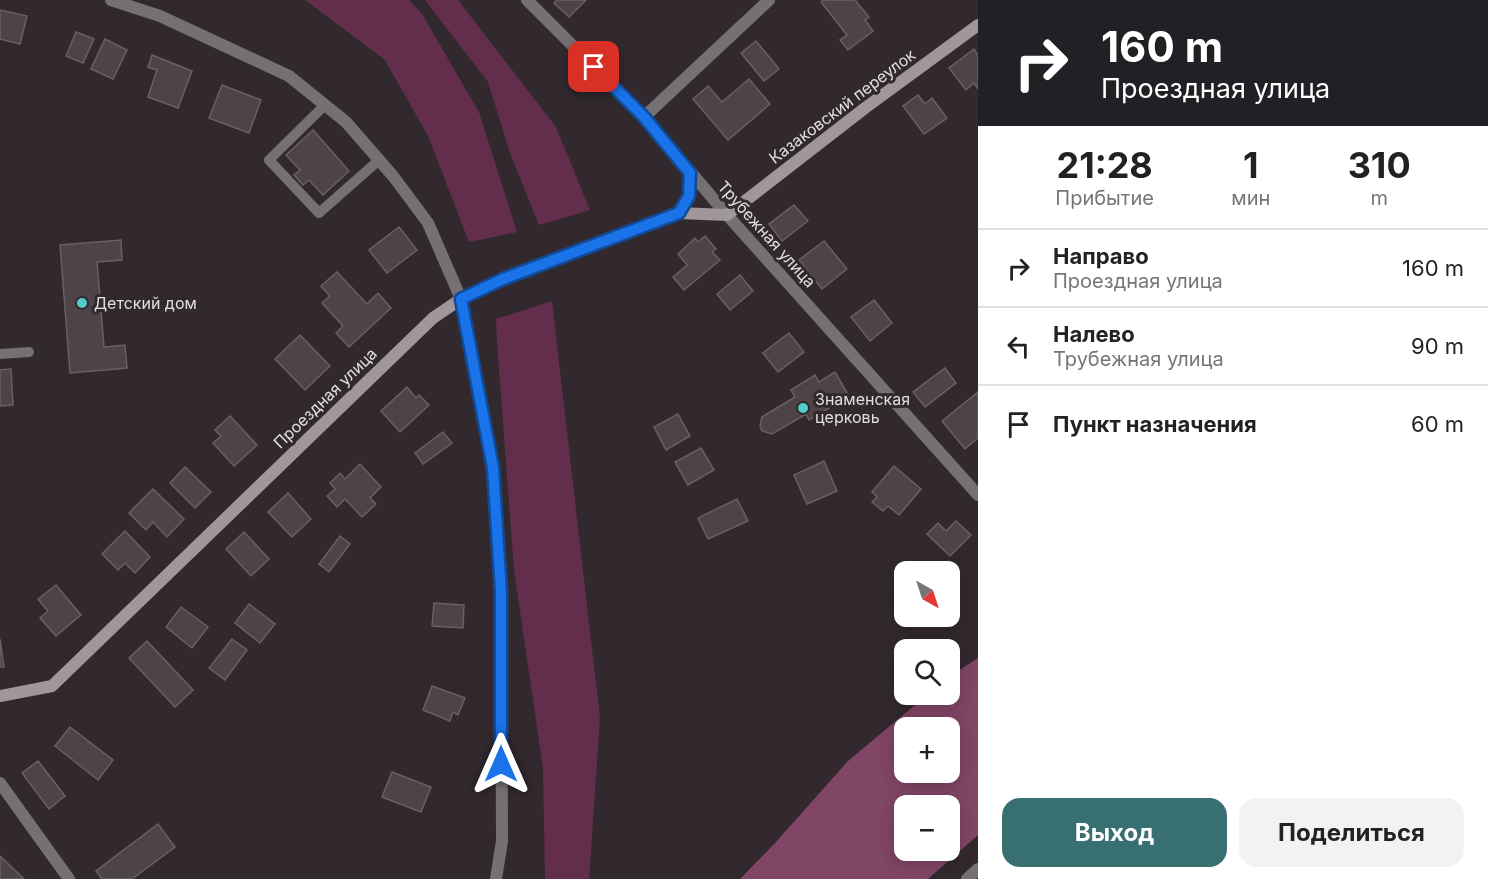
<!DOCTYPE html>
<html lang="ru">
<head>
<meta charset="utf-8">
<style>
  :root { --surface:#fff; --page:#f2f2f2; --text:#222; --muted:#767676; --line:#e0e0e0; --accent:#386f70 }
  body { margin:0; font-family:Inter,sans-serif; background:var(--page); color:var(--text); height:100vh; display:flex; flex-direction:column; font-size:22px; white-space:nowrap }
  * { box-sizing:border-box; margin:0 }
  p { font-size:20px; color:var(--muted) }
  .icon { flex:none; width:33px; height:33px; fill:none; stroke:currentColor; stroke-width:2; stroke-linecap:round; stroke-linejoin:round }
  .map { position:relative; flex:1; overflow:hidden }
  .panel { display:flex; flex-direction:column; background:var(--surface); width:510px }
  .panel>* { flex:none }
  .banner { background:#202124; color:#fff; overflow:hidden }
  .needle { width:39px; rotate:141deg }
  .buttons { position:absolute; left:894px; top:561px; display:grid; gap:12px }
  .buttons a { display:grid; place-items:center; width:66px; height:66px; border-radius:12px; background:var(--surface); box-shadow:0 3px 15px #0003; font-size:30px }
  .pin { position:absolute; display:grid; place-items:center; width:51px; height:51px; color:#fff; margin:-26px; border-radius:12px; box-shadow:0 3px 9px #0006 }
  .me { position:absolute; width:66px; margin:-33px; rotate:0deg; stroke-linejoin:round; filter:drop-shadow(0 0 4px #0008) }
  .turn { display:flex; align-items:center; gap:21px; height:126px; padding:0 24px; font-size:27px }
  .turn .icon { width:78px; height:78px; stroke-width:2.5 }
  .turn b { display:block; font-size:42px; line-height:51px }
  .eta { display:flex; justify-content:space-evenly; align-items:center; height:102px; text-align:center }
  .eta b { font-size:36px; font-weight:700; line-height:42px }
  .button { display:flex; gap:12px; margin-top:auto; padding:12px 24px }
  .button a { flex:1; height:69px; border-radius:18px; background:var(--accent); color:#fff; font-size:24px; font-weight:700; line-height:69px; text-align:center }
  .button a+a { background:var(--page); color:var(--text) }
  ul { padding:0; list-style:none }
  li { display:flex; align-items:center; gap:18px; height:78px; padding:0 24px; border-top:2px solid var(--line) }
  li div { flex:1 }
  li b { display:block; font-size:22px }
  li em { font-style:normal }
  main { display:flex; flex:1; min-height:0 }
  .map>svg:first-child { display:block }
  .green { fill:#622e4c }
  .water { fill:#814566; fill-rule:evenodd }
  .building { fill:#4d4448; stroke:#695f64; stroke-width:1.5 }
  .lines { fill:none; stroke-linecap:round; stroke-linejoin:round }
  .lane { stroke:#757173; stroke-width:10 }
  .street { stroke:#757173; stroke-width:12 }
  .secondary { stroke:#9f979b; stroke-width:12 }
  .route-casing { stroke:#114b97; stroke-width:15 }
  .route { stroke:#1a73e8; stroke-width:10 }
  .poi-dot { fill:#52cdcf; stroke:#32292e; stroke-width:2 }
  .labels { text-anchor:middle; dominant-baseline:central; stroke-width:6; stroke-linejoin:round; paint-order:stroke }
  .street-label { font-size:16px; fill:#e3dde0; stroke:#32292e }
  .poi-label { font-size:16px; fill:#e3dde0; stroke:#32292e; text-anchor:start }
</style>
</head>
<body>
<main>
<div class="map">
<svg width="978" height="879" viewBox="0 0 978 879">
  <rect width="100%" height="100%" fill="#32292e"/>
  <g class="green">
    <path d="M 305,0 L 409,0 L 422,14 L 479,112 L 517,232 L 469,242 L 428,136 L 385,60 Z"/>
    <path d="M 425,0 L 458,0 L 556,127 L 590,210 L 539,225 L 510,153 L 488,82 Z"/>
    <path d="M 552,301 L 600,718 L 589,879 L 545,879 L 543,768 L 514,570 L 497,342 L 496,319 Z"/>
  </g>
  <path class="water" d="M 978,658 L 978,835 L 928,879 L 740,879 L 776,842 L 848,761 L 927,695 L 950,694 L 950,676 ZM 904,728 L 950,728 L 950,772 L 904,772 ZM 904,806 L 950,806 L 950,850 L 904,850 Z"/>
  <g class="building">
    <path d="M 557,0 L 586,0 L 569,17 L 554,3 Z"/>
    <path d="M 823,0 L 855,0 L 869,17 L 865,20 L 873,31 L 848,50 L 840,40 L 847,35 L 821,2 Z"/>
    <path d="M 0,10 L 27,16 L 20,44 L 0,39 Z"/>
    <path d="M 76,32 L 94,39 L 83,63 L 66,56 Z"/>
    <path d="M 105,39 L 127,50 L 113,79 L 91,69 Z"/>
    <path d="M 756,41 L 779,69 L 764,81 L 741,53 Z"/>
    <path d="M 974,49 L 978,55 L 978,89 L 974,83 L 966,90 L 949,68 Z"/>
    <path d="M 152,55 L 192,71 L 178,108 L 148,97 L 157,70 L 148,67 Z"/>
    <path d="M 749,79 L 770,104 L 728,140 L 693,99 L 708,86 L 722,102 Z"/>
    <path d="M 222,85 L 261,100 L 249,133 L 209,118 Z"/>
    <path d="M 918,95 L 925,104 L 932,98 L 947,118 L 924,134 L 903,106 Z"/>
    <path d="M 313,130 L 349,171 L 323,195 L 309,180 L 303,185 L 294,175 L 300,170 L 286,155 Z"/>
    <path d="M 794,205 L 808,221 L 782,241 L 769,224 Z"/>
    <path d="M 399,227 L 417,250 L 387,273 L 369,250 Z"/>
    <path d="M 705,236 L 716,249 L 712,252 L 720,260 L 684,290 L 673,277 L 687,265 L 678,254 L 695,238 L 698,242 Z"/>
    <path d="M 121,240 L 122,260 L 97,262 L 104,347 L 125,345 L 127,368 L 70,373 L 60,245 Z"/>
    <path d="M 824,241 L 847,269 L 822,289 L 799,260 Z"/>
    <path d="M 337,272 L 367,304 L 378,293 L 391,308 L 349,347 L 336,333 L 343,326 L 322,303 L 330,296 L 321,286 Z"/>
    <path d="M 740,275 L 753,291 L 730,310 L 717,294 Z"/>
    <path d="M 874,300 L 892,323 L 870,341 L 851,317 Z"/>
    <path d="M 789,333 L 804,352 L 778,372 L 763,353 Z"/>
    <path d="M 300,335 L 330,366 L 305,390 L 275,359 Z"/>
    <path d="M 945,368 L 956,383 L 925,407 L 913,392 Z"/>
    <path d="M 11,369 L 13,405 L 0,406 L 0,370 Z"/>
    <path d="M 835,372 L 849,396 L 809,420 L 806,414 L 772,434 L 762,431 L 760,426 L 762,417 L 795,397 L 791,390 L 815,375 L 819,382 Z"/>
    <path d="M 407,387 L 416,398 L 419,395 L 429,405 L 400,432 L 381,411 Z"/>
    <path d="M 978,392 L 978,438 L 965,449 L 942,421 Z"/>
    <path d="M 678,414 L 690,436 L 666,450 L 654,427 Z"/>
    <path d="M 230,416 L 257,445 L 234,466 L 213,443 L 221,436 L 215,430 Z"/>
    <path d="M 443,432 L 452,443 L 423,464 L 415,453 Z"/>
    <path d="M 701,448 L 714,470 L 688,485 L 675,462 Z"/>
    <path d="M 824,461 L 837,491 L 807,504 L 794,475 Z"/>
    <path d="M 360,464 L 381,487 L 370,498 L 376,504 L 362,517 L 345,499 L 337,507 L 327,496 L 335,489 L 330,483 L 340,473 L 345,479 Z"/>
    <path d="M 894,466 L 921,489 L 899,515 L 888,506 L 883,511 L 872,502 L 877,497 L 872,492 Z"/>
    <path d="M 185,467 L 211,492 L 195,508 L 170,483 Z"/>
    <path d="M 153,489 L 184,519 L 167,537 L 153,522 L 146,530 L 129,513 Z"/>
    <path d="M 288,493 L 311,519 L 292,537 L 268,512 Z"/>
    <path d="M 737,499 L 748,521 L 708,539 L 698,518 Z"/>
    <path d="M 956,521 L 971,535 L 950,556 L 927,534 L 938,523 L 946,531 Z"/>
    <path d="M 125,531 L 150,557 L 135,573 L 125,563 L 118,570 L 102,554 Z"/>
    <path d="M 244,532 L 269,559 L 251,576 L 226,549 Z"/>
    <path d="M 340,536 L 350,544 L 329,572 L 319,564 Z"/>
    <path d="M 56,585 L 81,615 L 56,636 L 40,618 L 48,611 L 38,599 Z"/>
    <path d="M 434,603 L 464,605 L 463,628 L 432,626 Z"/>
    <path d="M 249,604 L 275,624 L 260,643 L 235,623 Z"/>
    <path d="M 181,607 L 208,627 L 192,648 L 166,627 Z"/>
    <path d="M 0,639 L 4,667 L 0,667 Z"/>
    <path d="M 232,639 L 247,650 L 225,680 L 209,668 Z"/>
    <path d="M 147,641 L 193,690 L 175,707 L 129,658 Z"/>
    <path d="M 432,686 L 465,698 L 458,715 L 453,712 L 450,721 L 423,710 Z"/>
    <path d="M 70,727 L 113,760 L 98,780 L 55,746 Z"/>
    <path d="M 38,761 L 65,796 L 49,809 L 22,773 Z"/>
    <path d="M 392,772 L 431,787 L 421,812 L 382,797 Z"/>
    <path d="M 158,824 L 175,847 L 132,879 L 102,879 L 96,871 Z"/>
    <path d="M 0,856 L 24,879 L 0,879 Z"/>
  </g>
  <g class="lines">
    <g class="lane">
      <path d="M 325,105 L 269,160 L 319,213 L 379,160"/>
      <path d="M 0,354 L 29,352"/>
    </g>
    <g class="street">
      <path d="M 111,0 L 160,16 L 289,76 L 346,122 L 393,176 L 428,223 L 461,299 L 493,468 L 501,592 L 502,841 L 496,879"/>
      <path d="M 527,0 L 644,117 L 727,215 L 978,495"/>
      <path d="M 644,117 L 769,0"/>
      <path d="M 679,213 L 689,196 L 690,173"/>
      <path d="M 0,783 L 69,879"/>
      <path d="M 967,879 L 978,869"/>
    </g>
    <path class="secondary" d="M 0,696 L 52,686 L 433,318 L 461,299 L 503,279 L 679,213 L 727,215 L 865,108 L 978,25"/>
  </g>
  <g class="lines">
    <g class="route-casing">
      <path id="route" d="M 501,764 L 501,592 L 493,468 L 461,299 L 503,279 L 679,213 L 689,196 L 690,173 L 644,117 L 594,67"/>
    </g>
    <use href="#route" class="route"/>
  </g>
  <g class="poi-dot">
    <circle cx="82" cy="303" r="6"/>
    <circle cx="803" cy="408" r="6"/>
  </g>
  <g class="labels">
    <g class="street-label">
      <text transform="translate(842 106) rotate(-37)">Казаковский переулок</text>
      <text transform="translate(767 234) rotate(48)">Трубежная улица</text>
      <text transform="translate(325 398) rotate(-44)">Проездная улица</text>
    </g>
    <g class="poi-label">
      <text x="94" y="303">Детский дом</text>
      <text x="815" y="399">Знаменская<tspan x="815" dy="18">церковь</tspan></text>
    </g>
  </g>
</svg>
<div class="buttons">
<a><svg class="needle" viewBox="-14 -14 28 28"><path d="M0-13l5 13h-10z" fill="#e53935"/><path d="M0 13l5-13h-10z" fill="#767676"/></svg></a>
<a><svg class="icon" aria-label="search" viewBox="0 0 24 24"><circle cx="10" cy="10" r="6"/><path d="M15 15l6 6"/></svg></a>
<a>+</a>
<a>−</a>
</div>
<div class="pin" style="left:594px;top:67px;background:#d93025"><svg class="icon" aria-label="arrive" viewBox="0 0 24 24"><path d="M6 21V4h12l-3 4 3 4H6"/></svg></div>
<svg class="me" style="left:501px;top:764px" viewBox="-20 -20 40 40"><path d="M0-17L14 15 0 8-14 15z" fill="#1a73e8" stroke="#fff" stroke-width="4"/></svg>
</div>
<section class="panel">
<div class="banner">
<div class="turn"><svg class="icon" aria-label="right" viewBox="0 0 24 24"><path d="M7 20v-9h11M14 6l5 5-5 5"/></svg><div><b>160 m</b>Проездная улица</div></div>
</div>
<div class="eta">
<div><b>21:28</b><p>Прибытие</p></div>
<div><b>1</b><p>мин</p></div>
<div><b>310</b><p>m</p></div>
</div>
<ul>
<li><svg class="icon" aria-label="right" viewBox="0 0 24 24"><path d="M7 20v-9h11M14 6l5 5-5 5"/></svg><div><b>Направо</b><p>Проездная улица</p></div><em>160 m</em></li>
<li><svg class="icon" aria-label="left" viewBox="0 0 24 24"><path d="M17 20v-9H6M10 6l-5 5 5 5"/></svg><div><b>Налево</b><p>Трубежная улица</p></div><em>90 m</em></li>
<li><svg class="icon" aria-label="arrive" viewBox="0 0 24 24"><path d="M6 21V4h12l-3 4 3 4H6"/></svg><div><b>Пункт назначения</b></div><em>60 m</em></li>
</ul>
<div class="button"><a>Выход</a><a>Поделиться</a></div>
</section>
</main>
</body>
</html>
